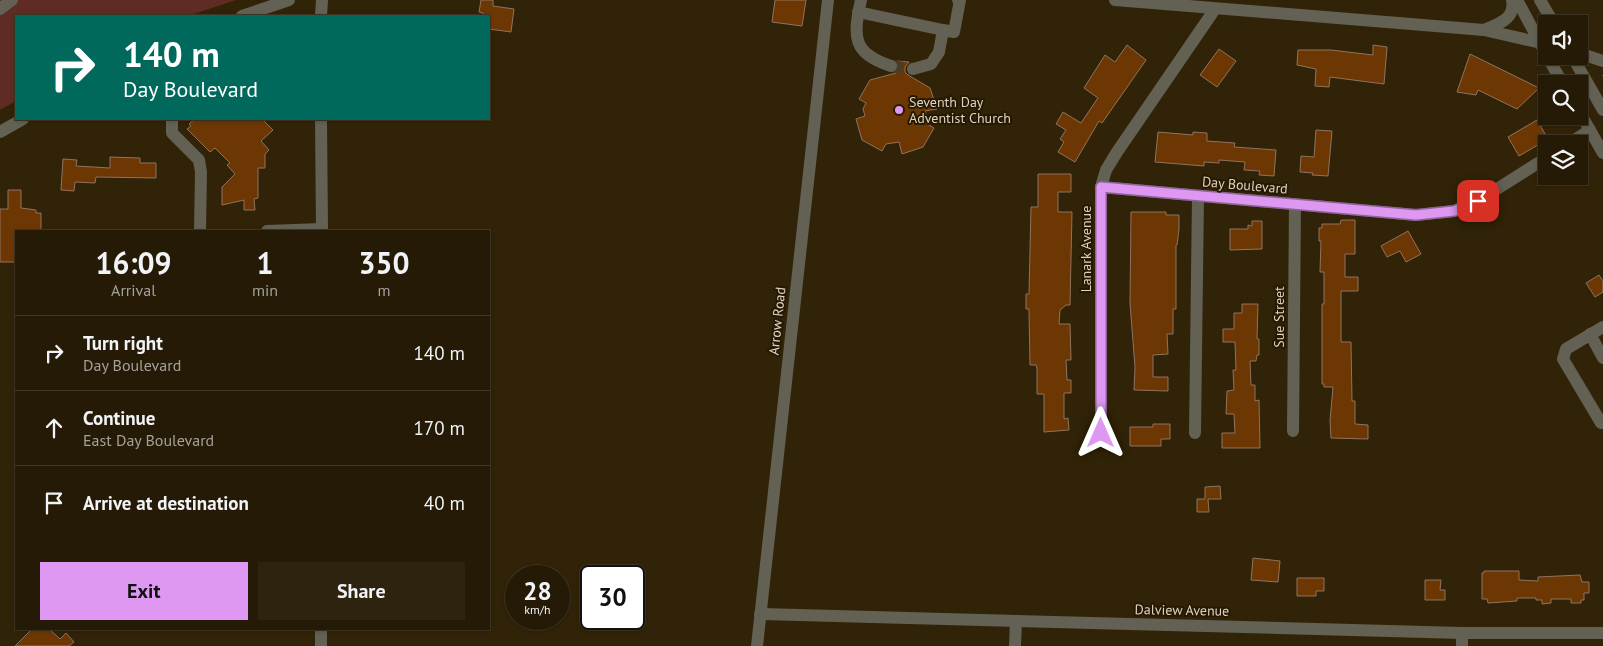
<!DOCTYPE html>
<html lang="en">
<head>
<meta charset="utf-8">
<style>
  :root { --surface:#251a05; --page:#2d230f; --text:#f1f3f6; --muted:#a3a19a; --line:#423827; --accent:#de98f2 }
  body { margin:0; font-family:"PT Sans",sans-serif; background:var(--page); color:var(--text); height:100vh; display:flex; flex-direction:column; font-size:19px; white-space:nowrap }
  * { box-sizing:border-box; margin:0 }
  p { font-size:16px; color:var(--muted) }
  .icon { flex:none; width:28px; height:28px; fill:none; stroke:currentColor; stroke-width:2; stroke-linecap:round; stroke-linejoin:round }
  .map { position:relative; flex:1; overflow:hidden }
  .panel { position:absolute; left:15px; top:230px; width:475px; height:400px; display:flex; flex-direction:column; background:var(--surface); border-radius:0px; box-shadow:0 1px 4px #0004,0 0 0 1px var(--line) }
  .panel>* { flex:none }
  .guide { position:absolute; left:15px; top:15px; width:475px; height:105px; border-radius:0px; box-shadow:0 1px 4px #0004,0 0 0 1px var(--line); background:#00695c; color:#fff; overflow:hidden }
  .tools { position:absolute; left:1538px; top:15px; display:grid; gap:10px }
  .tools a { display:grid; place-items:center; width:50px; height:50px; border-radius:0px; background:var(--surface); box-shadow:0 1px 4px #0004,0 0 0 1px var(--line); font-size:25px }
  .speed { position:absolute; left:505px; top:565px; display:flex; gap:10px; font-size:25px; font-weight:700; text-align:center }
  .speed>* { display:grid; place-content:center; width:65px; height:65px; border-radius:50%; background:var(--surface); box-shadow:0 1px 4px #0004,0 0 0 1px var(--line); line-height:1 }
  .speed small { font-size:12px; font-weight:400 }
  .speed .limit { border:2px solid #111; border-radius:8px; background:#fff; color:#111 }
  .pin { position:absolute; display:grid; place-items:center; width:42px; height:42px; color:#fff; margin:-21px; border-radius:10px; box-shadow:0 2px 8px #0006 }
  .me { position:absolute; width:55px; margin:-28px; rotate:0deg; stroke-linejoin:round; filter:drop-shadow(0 0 4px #0008) }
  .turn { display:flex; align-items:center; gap:18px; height:105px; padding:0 25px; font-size:22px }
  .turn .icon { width:65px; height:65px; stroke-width:2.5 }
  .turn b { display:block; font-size:35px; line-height:42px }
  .eta { display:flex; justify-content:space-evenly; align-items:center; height:85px; text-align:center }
  .eta b { font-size:30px; font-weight:700; line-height:35px }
  .button { display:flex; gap:10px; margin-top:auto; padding:10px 25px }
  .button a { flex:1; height:58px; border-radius:0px; background:var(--accent); color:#111; font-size:20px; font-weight:700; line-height:58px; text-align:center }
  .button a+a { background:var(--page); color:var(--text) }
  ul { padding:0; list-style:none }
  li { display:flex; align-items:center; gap:15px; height:75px; padding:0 25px; border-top:1px solid var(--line) }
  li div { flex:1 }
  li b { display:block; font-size:19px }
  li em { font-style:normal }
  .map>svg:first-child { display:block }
  .green { fill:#5f2c23 }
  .building { fill:#6d3704; stroke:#90735f }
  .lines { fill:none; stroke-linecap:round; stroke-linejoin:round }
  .minor-tunnel { stroke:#4b3d23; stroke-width:12; stroke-dasharray:12 6; stroke-linecap:butt }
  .path { stroke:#6e614a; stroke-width:2; stroke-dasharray:4 4; stroke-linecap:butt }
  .minor { stroke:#626154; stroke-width:12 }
  .route-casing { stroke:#90639d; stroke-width:12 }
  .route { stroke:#de98f2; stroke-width:9 }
  .poi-dot { fill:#de98f2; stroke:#271900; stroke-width:2 }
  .labels { text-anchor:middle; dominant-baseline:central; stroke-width:4; stroke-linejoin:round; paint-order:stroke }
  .poi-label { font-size:14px; fill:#ddd3c4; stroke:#271900; text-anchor:start }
  .street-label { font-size:14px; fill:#ddd3c4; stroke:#271900 }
</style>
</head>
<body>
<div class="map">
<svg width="1603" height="646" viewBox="0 0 1603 646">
  <rect width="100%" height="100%" fill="#312307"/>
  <path class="green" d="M 0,0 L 236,0 L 188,16 L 16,16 L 16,101 L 0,110 Z"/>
  <g class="building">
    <path d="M 481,0 L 493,0 L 493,6 L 514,9 L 511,32 L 489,29 L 489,16 L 482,16 L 483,13 L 479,12 Z"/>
    <path d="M 775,0 L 806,0 L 802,26 L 772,22 Z"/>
    <path d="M 1127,45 L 1146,60 L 1102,123 L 1099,121 L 1075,162 L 1058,152 L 1064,142 L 1060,139 L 1066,130 L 1056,124 L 1063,112 L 1081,123 L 1098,98 L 1084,88 L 1105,55 L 1115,62 Z"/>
    <path d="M 1373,45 L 1387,47 L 1384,84 L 1330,77 L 1329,87 L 1315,86 L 1316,69 L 1297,65 L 1298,50 L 1331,50 L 1373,55 Z"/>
    <path d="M 1219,49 L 1236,61 L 1217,87 L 1200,75 Z"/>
    <path d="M 1470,54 L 1539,88 L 1517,109 L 1478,90 L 1476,95 L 1457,92 Z"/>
    <path d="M 897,61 L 909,62 L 905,67 L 905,72 L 908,75 L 930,88 L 937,109 L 925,111 L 927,117 L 924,122 L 934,128 L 923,147 L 902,154 L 899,142 L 886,144 L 882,151 L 862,140 L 856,119 L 865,116 L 863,109 L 866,103 L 859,99 L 870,80 L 896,73 L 899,68 Z"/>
    <path d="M 195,119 L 262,119 L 273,130 L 261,141 L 269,150 L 265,154 L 265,168 L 258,168 L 258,198 L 254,199 L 255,210 L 244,210 L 244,200 L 222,205 L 222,187 L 235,174 L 227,165 L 230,163 L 215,148 L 210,152 L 187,129 L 191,126 L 189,124 Z"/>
    <path d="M 1537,120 L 1548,139 L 1519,156 L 1508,137 Z"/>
    <path d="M 1316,130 L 1332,131 L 1328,176 L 1312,175 L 1313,173 L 1300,172 L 1301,156 L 1314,157 Z"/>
    <path d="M 1158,132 L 1193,135 L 1193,132 L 1207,133 L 1207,141 L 1235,143 L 1234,147 L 1276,150 L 1274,176 L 1259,175 L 1260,171 L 1244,170 L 1245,162 L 1219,160 L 1219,163 L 1204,162 L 1204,166 L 1155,162 Z"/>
    <path d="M 110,157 L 140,158 L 140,163 L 156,163 L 156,178 L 96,177 L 95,183 L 75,182 L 74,191 L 61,190 L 63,159 L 77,160 L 76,166 L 110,168 Z"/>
    <path d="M 1038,174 L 1071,174 L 1071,192 L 1058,192 L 1058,212 L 1072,212 L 1070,305 L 1066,305 L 1060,310 L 1059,324 L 1070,324 L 1071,360 L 1066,360 L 1067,380 L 1071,380 L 1071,393 L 1064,393 L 1064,419 L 1068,418 L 1069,430 L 1044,432 L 1044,394 L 1037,394 L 1037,368 L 1036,365 L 1030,365 L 1029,309 L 1026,309 L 1026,294 L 1029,294 L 1031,207 L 1038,207 Z"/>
    <path d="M 8,190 L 21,190 L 21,208 L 36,210 L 36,213 L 41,213 L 41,231 L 16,231 L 16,262 L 0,262 L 0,209 L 8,209 Z"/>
    <path d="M 1131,212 L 1166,212 L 1166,215 L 1179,215 L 1179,229 L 1177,245 L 1176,245 L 1176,309 L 1173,309 L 1173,334 L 1167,334 L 1168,354 L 1153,355 L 1153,377 L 1168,377 L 1168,391 L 1134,390 L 1135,367 L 1130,303 Z"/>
    <path d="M 1341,220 L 1355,220 L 1355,254 L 1345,254 L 1345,277 L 1358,277 L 1358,291 L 1341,291 L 1341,342 L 1351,342 L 1352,401 L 1355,401 L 1355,424 L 1368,425 L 1368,439 L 1331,438 L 1330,421 L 1333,387 L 1324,387 L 1324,384 L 1322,384 L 1322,304 L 1324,304 L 1324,272 L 1320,272 L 1321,241 L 1319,241 L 1319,228 L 1322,228 L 1322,224 L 1340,224 Z"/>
    <path d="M 1252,221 L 1262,221 L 1262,249 L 1230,250 L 1230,229 L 1248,229 L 1248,225 L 1252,226 Z"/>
    <path d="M 1408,231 L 1421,254 L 1406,262 L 1400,251 L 1387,257 L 1381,246 Z"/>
    <path d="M 1599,275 L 1603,281 L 1603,292 L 1595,297 L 1586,283 Z"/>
    <path d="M 1242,304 L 1258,304 L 1257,339 L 1259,339 L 1259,355 L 1257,355 L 1256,361 L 1250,361 L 1251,385 L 1255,385 L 1255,401 L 1259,400 L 1260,448 L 1222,448 L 1222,433 L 1235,433 L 1234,414 L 1226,414 L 1227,391 L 1234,390 L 1233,370 L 1236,370 L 1235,342 L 1223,342 L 1223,329 L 1234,329 L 1234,313 L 1242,313 Z"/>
    <path d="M 1153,424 L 1170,424 L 1170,439 L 1161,439 L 1161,446 L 1130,446 L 1130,427 L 1153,427 Z"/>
    <path d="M 1220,486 L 1221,499 L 1208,499 L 1209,512 L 1197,512 L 1197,499 L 1205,499 L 1205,487 Z"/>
    <path d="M 1253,558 L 1280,561 L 1278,582 L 1251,580 Z"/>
    <path d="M 1484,571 L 1519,571 L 1519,580 L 1538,581 L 1538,577 L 1580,575 L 1582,582 L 1589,582 L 1589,593 L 1584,593 L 1584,600 L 1581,600 L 1581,603 L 1571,603 L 1571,599 L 1551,599 L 1551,603 L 1542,604 L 1542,600 L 1536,600 L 1536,598 L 1517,598 L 1517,601 L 1488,603 L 1487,599 L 1482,599 L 1482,573 L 1484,573 Z"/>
    <path d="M 1297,578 L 1324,578 L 1324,591 L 1316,591 L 1316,596 L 1297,596 Z"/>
    <path d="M 1425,580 L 1441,580 L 1440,590 L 1445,590 L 1445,600 L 1425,600 Z"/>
    <path d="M 32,629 L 49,629 L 60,639 L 66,633 L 74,642 L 69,646 L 15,646 Z"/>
  </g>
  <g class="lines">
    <path class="minor-tunnel" d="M 891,66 L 913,69"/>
    <path class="path" d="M 1603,75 L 1603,76"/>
    <g class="minor">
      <path d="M 861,0 C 853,37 852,53 891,66"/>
      <path d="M 1115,0 L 1484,30 L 1546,44"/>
      <path d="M 1517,0 L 1546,54"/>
      <path d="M 1540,0 L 1554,24"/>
      <path d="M 0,9 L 12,0"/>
      <path d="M 858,12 L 943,30"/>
      <path d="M 242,16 L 289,0"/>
      <path d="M 321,16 L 322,0"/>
      <path d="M 1484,30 C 1498,24 1516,19 1512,0"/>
      <path d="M 1579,53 L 1603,61"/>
      <path d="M 1547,56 L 1563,84"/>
      <path d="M 1572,56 L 1603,110"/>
      <path d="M 913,69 L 931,64 L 939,52 L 943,30 L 954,32 L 960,0 L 958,0"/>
      <path d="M 1579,111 L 1603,153"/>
      <path d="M 172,119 L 172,133 L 199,160 L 201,172 L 200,231"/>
      <path d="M 321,119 L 322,231"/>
      <path d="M 0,132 L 23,119"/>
      <path d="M 1568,144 L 1590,130"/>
      <path d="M 1101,187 L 1416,215 L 1454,211 L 1478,201 L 1546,158"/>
      <path d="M 267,231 L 322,229"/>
      <path d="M 1590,334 L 1603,358"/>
      <path d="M 1601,423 L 1563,359 L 1566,349 L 1603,327"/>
      <path d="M 1293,431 L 1295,204"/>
      <path d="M 1101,433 L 1101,187 L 1106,170 L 1117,152 L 1215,9"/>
      <path d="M 1195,433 L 1198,196"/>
      <path d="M 760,614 L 1462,633 L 1603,633"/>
      <path d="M 321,646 L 321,629"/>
      <path d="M 757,646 L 828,0"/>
      <path d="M 1015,646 L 1016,621"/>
      <path d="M 1462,646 L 1462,633"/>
    </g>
  </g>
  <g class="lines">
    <g class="route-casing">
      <path id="route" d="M 1101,433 L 1101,187 L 1416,215 L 1454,211 L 1478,201"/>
    </g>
    <use href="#route" class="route"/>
  </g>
  <circle class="poi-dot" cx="899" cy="110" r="5"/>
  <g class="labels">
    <g class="poi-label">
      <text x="909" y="102">Seventh Day<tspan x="909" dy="16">Adventist Church</tspan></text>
    </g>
    <g class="street-label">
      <text transform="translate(1245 185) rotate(5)">Day Boulevard</text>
      <text transform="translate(1086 249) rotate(-90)">Lanark Avenue</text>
      <text transform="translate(1279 317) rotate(-90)">Sue Street</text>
      <text transform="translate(777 321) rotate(-84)">Arrow Road</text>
      <text transform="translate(1182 610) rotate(1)">Dalview Avenue</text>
    </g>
  </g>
</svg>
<div class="tools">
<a><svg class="icon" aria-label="sound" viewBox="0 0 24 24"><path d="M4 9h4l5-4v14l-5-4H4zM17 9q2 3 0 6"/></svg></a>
<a><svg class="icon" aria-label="search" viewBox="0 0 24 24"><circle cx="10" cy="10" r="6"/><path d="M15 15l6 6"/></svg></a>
<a><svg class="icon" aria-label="layers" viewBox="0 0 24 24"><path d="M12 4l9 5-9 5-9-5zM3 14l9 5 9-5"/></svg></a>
</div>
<div class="speed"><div>28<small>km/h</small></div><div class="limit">30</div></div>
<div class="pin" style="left:1478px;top:201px;background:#d93025"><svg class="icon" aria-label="arrive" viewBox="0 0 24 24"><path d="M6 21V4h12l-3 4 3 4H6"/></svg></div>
<svg class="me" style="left:1101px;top:433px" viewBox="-20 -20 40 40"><path d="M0-17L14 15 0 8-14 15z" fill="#de98f2" stroke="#fff" stroke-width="4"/></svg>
<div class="guide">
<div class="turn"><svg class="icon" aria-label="right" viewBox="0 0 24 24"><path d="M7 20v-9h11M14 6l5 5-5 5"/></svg><div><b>140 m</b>Day Boulevard</div></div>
</div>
<section class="panel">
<div class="eta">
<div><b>16:09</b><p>Arrival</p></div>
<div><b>1</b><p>min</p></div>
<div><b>350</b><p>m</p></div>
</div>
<ul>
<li><svg class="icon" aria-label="right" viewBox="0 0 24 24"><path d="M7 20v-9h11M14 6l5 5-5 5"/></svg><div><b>Turn right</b><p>Day Boulevard</p></div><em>140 m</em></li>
<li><svg class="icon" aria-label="ahead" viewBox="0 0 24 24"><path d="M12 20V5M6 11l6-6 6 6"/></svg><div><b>Continue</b><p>East Day Boulevard</p></div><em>170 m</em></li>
<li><svg class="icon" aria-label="arrive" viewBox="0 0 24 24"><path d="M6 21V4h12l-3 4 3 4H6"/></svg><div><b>Arrive at destination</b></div><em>40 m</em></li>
</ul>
<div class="button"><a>Exit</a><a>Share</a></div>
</section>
</div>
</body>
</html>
